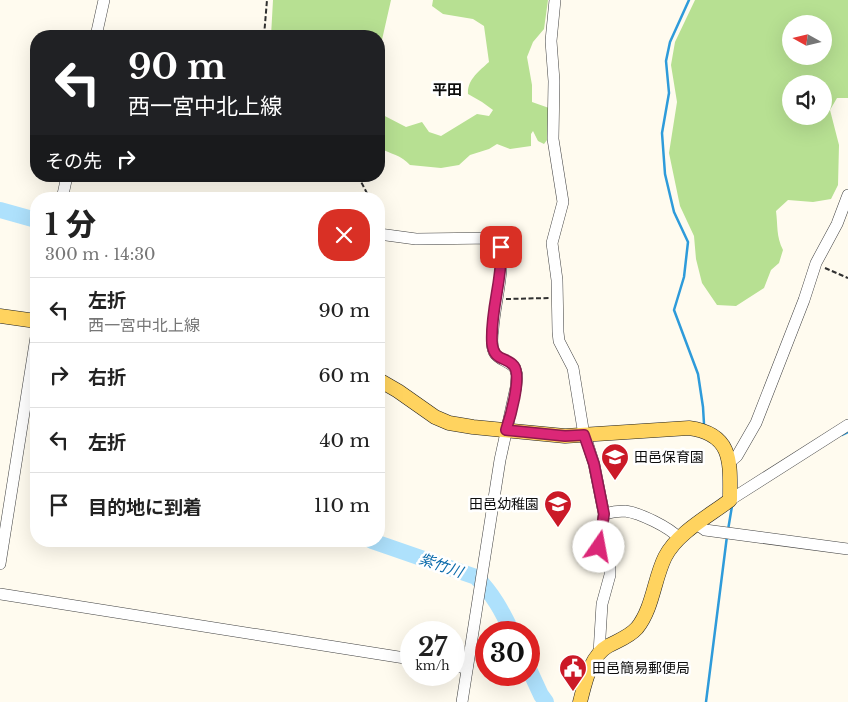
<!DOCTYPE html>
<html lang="ja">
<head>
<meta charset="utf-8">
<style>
  :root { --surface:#fff; --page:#f6f6f6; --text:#222; --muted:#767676; --line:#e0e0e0 }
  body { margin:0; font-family:"Libre Baskerville","Noto Sans JP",serif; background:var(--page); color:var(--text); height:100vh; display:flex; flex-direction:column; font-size:19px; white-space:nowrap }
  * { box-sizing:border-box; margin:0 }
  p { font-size:16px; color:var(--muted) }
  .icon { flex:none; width:28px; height:28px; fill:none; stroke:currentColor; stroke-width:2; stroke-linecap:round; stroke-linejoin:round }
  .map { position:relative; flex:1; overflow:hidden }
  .details { position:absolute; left:30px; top:192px; width:355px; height:355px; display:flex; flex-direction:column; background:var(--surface); border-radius:20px; box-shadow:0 5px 20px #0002 }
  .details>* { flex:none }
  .hud { position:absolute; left:30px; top:30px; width:355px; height:152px; border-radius:20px; box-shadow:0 5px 20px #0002; background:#202124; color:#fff; overflow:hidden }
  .needle { width:32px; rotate:278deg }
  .fabs { position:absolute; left:782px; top:15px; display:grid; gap:10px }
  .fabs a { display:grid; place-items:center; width:50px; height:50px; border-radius:50%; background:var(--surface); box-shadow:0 5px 20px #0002; font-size:25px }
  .speed { position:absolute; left:400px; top:621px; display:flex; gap:10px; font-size:25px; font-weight:700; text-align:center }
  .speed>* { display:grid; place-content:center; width:65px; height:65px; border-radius:50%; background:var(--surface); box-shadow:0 5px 20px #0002; line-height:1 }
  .speed small { font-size:12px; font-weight:400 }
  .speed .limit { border:8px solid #d22; background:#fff; color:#111 }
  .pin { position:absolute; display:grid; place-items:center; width:42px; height:42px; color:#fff; margin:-21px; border-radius:10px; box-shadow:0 2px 8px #0006 }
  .me { position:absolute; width:55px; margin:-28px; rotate:12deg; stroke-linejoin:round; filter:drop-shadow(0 0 4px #0008) }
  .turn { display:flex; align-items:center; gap:18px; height:105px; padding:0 15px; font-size:22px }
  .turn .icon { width:65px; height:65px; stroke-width:2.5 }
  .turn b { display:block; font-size:35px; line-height:42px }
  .then { display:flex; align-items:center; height:48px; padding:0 15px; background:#0003; gap:10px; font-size:19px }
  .round { display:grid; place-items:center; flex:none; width:52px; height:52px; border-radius:20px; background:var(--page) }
  .overview { display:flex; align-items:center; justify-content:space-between; height:85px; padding:0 15px }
  h1 { font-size:30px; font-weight:800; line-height:38px }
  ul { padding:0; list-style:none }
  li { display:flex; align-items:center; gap:15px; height:65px; padding:0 15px; border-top:1px solid var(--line) }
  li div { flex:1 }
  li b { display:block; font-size:19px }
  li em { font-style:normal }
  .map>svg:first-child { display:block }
  .forest { fill:#b7e092; fill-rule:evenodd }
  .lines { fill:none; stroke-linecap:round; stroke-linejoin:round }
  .stream { stroke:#2e9bda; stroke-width:2.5 }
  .river { stroke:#aee1fc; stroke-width:16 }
  .minor-casing { stroke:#414141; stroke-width:12 }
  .major-casing { stroke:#1f1f1f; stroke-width:15 }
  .path { stroke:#303030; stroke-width:2; stroke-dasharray:5 2.5; stroke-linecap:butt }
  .minor { stroke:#fff; stroke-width:11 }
  .major { stroke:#ffd35f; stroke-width:14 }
  .route-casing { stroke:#8e194d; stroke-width:12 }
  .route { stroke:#db2777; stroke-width:9 }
  .labels { text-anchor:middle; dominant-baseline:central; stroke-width:5; stroke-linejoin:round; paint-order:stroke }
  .poi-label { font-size:14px; fill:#0e0e0e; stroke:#fff; text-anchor:start }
  .neighbourhood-label { font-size:15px; font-weight:bold; fill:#0e0e0e; stroke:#fff }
  .water-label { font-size:15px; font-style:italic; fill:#0b6bab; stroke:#fff }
</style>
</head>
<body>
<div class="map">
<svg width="848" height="702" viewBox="0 0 848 702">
  <rect width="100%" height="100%" fill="#fffbef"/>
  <g class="forest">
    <path d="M 273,0 L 391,0 L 379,53 L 379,36 L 271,36 Z"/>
    <path d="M 433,0 L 548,0 L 544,29 L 533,42 L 527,57 L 532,85 L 532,102 L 549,108 L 550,136 L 544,144 L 538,141 L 533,131 L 531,134 L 531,146 L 510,149 L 497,144 L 489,149 L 470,155 L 459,165 L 441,168 L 410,165 C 401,155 391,154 379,148 L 379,113 L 406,127 L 422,122 L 429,132 L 441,136 L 477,114 L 489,116 L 493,110 L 482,102 L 468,94 C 467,80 479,71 489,62 L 484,26 L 473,19 L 443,14 L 432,6 Z"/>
    <path d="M 695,0 L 848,0 L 848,98 L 837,98 L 830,110 L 839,145 L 838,185 L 831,199 L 813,202 L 788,200 L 776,211 C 778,226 776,236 783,250 L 779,263 L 771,270 L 764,288 L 736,306 L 717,305 L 702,283 L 696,259 L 694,236 L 680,206 L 669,153 L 677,102 L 671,65 L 675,42 ZM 791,24 L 824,24 L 824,56 L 791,56 ZM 791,84 L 824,84 L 824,116 L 791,116 Z"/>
  </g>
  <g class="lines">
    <g class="stream">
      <path d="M 689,0 L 670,42 L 666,61 L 669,93 L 662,133 L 665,174 L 674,212 L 688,242 L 684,277 L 674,310 L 698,374 L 703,407 L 704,424"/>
      <path d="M 842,435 L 848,432"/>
      <path d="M 728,530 L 732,506"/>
      <path d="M 706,702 L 727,536"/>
    </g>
    <g class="river">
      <path d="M 0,210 L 36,220"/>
      <path d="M 372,541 L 476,577 C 493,594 502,611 512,632"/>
      <path d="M 529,669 L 541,695 L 546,702"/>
    </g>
    <g class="minor-casing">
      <g id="minor">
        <path d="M 555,0 L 551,41 L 554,81 L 553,139 L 563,202 L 552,243 L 557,280 L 558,332 L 559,341 L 573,368 L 583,429 L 594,464 L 604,514 L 599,547 L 600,555 L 610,568 L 610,575 L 602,604 L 599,653"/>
        <path d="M 96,36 L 104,0"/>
        <path d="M 62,199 L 67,176"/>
        <path d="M 379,234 L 416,239 L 495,238 L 499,240 C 506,268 495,300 493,329 C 492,336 491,345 494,352 C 498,360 509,361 515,368 L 517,375 L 516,387 L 500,460 L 462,702"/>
        <path d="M 730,462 L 737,456 L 756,423 L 804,300 L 816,263 L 837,224 L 848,195"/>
        <path d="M 730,500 L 848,425"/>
        <path d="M 604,514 C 611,512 618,511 625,511 C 640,513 669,527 679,538"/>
        <path d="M 698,525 L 705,530 L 848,549"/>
        <path d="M 0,564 L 36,337"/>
        <path d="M 0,594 L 411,659"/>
        <path d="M 454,666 L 467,668"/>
      </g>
    </g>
    <g class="major-casing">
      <g id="major">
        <path d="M 0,316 L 36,321"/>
        <path d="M 379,380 L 398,391 L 435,417 L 449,423 L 473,427 L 565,436 L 689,428 C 734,434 730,464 730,500 C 709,516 677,533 665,557 C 654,579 653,608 637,628 C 629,637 619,640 608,646 C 590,656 585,683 580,702"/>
      </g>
    </g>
    <g class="path">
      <path d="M 264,36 L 267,0"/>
      <path d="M 358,176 L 370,199"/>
      <path d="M 825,268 L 848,278"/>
      <path d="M 506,299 L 549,298"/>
    </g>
    <use href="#minor" class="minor"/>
    <use href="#major" class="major"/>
  </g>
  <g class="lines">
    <g class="route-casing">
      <path id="route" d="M 501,247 C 503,279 490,310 492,343 C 494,362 506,356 514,366 C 522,377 510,418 506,430 L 565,436 L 584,435 L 594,464 L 604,514 L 599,547"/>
    </g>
    <use href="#route" class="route"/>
  </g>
  <defs>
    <g id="school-pin" transform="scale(1.4375)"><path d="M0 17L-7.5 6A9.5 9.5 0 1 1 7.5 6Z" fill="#cb1927" stroke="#fff"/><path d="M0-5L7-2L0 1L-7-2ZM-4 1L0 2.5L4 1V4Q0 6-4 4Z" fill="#fff"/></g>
    <g id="civic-pin" transform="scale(1.4375)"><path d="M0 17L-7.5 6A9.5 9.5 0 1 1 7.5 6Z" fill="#cb1927" stroke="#fff"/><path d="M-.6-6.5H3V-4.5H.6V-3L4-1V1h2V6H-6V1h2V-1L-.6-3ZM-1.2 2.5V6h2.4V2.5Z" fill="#fff"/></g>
  </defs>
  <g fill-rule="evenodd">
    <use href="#school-pin" x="615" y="457"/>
    <use href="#school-pin" x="558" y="504"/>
    <use href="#civic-pin" x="573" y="668"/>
  </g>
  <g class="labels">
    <g class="poi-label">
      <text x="634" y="457">田邑保育園</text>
      <text x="539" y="504" text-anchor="end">田邑幼稚園</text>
      <text x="592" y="668">田邑簡易郵便局</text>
    </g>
    <g class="neighbourhood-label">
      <text x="447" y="89">平田</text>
    </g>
    <g class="water-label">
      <text transform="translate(441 565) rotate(19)">紫竹川</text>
    </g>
  </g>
</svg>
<div class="fabs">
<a><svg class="needle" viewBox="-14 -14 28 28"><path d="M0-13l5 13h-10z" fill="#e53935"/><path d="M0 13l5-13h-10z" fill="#767676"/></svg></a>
<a><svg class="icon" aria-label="sound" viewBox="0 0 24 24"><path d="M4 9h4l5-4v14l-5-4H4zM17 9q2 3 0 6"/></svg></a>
</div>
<div class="speed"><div>27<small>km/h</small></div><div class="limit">30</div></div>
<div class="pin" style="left:501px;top:247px;background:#d93025"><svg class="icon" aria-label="arrive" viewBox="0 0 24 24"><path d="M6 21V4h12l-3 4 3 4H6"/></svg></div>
<svg class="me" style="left:599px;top:547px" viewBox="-20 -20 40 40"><circle r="19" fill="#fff"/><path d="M0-13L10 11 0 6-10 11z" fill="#db2777"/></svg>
<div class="hud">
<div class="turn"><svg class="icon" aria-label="left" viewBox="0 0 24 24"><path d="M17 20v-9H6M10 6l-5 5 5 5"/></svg><div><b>90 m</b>西一宮中北上線</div></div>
<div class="then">その先<svg class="icon" aria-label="right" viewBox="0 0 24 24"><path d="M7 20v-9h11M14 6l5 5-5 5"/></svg></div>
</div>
<section class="details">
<div class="overview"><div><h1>1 分</h1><p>300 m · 14:30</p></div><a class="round" style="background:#d93025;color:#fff"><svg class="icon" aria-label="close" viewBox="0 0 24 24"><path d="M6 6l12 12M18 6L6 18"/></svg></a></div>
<ul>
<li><svg class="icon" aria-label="left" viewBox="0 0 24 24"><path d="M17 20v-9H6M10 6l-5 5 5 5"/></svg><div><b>左折</b><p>西一宮中北上線</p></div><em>90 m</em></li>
<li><svg class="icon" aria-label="right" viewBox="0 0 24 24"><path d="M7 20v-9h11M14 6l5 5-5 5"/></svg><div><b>右折</b></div><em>60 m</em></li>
<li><svg class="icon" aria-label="left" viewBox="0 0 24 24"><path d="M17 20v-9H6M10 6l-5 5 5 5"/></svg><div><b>左折</b></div><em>40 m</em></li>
<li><svg class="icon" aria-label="arrive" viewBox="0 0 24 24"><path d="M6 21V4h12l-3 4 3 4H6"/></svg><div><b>目的地に到着</b></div><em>110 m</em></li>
</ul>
</section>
</div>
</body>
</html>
